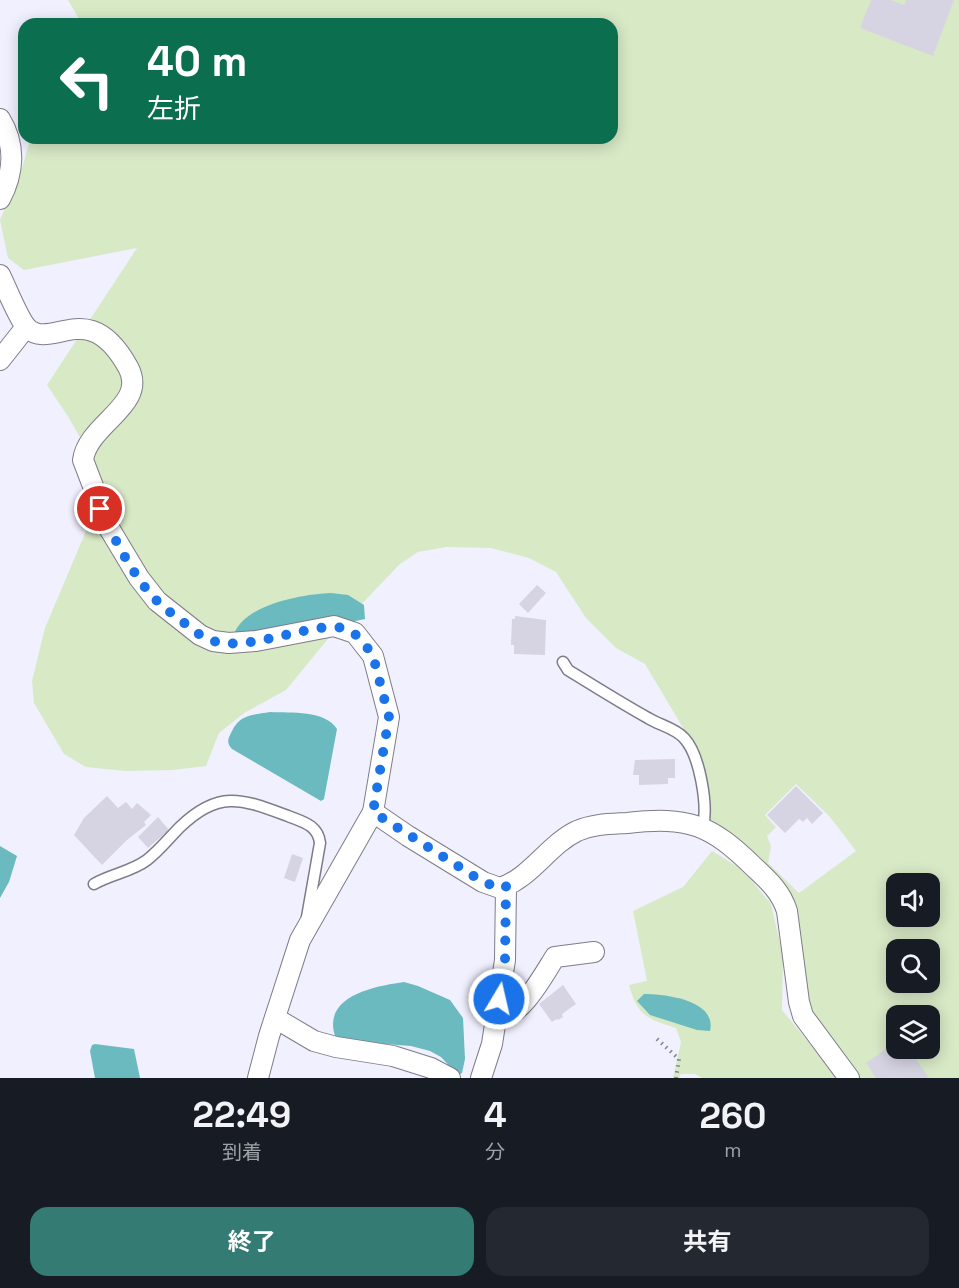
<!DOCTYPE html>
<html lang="ja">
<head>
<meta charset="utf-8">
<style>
  :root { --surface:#171b24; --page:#242831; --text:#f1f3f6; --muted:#9ea1a6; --accent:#347b73 }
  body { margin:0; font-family:"Space Grotesk","Noto Sans JP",sans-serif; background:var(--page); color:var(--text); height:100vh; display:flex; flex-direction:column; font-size:22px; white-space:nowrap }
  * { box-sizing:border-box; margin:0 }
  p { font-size:20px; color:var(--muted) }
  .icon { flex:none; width:33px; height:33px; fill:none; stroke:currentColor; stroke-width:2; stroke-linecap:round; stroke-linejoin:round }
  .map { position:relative; height:1078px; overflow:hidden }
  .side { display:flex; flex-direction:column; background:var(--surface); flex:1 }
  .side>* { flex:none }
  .top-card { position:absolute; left:18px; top:18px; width:600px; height:126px; border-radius:18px; box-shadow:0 3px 15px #0003; background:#0b6e4f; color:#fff; overflow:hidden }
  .fabs { position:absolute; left:886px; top:873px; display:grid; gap:12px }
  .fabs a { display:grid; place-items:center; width:54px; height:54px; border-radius:12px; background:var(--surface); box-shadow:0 3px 15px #0003; font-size:30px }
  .pin { position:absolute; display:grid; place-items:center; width:51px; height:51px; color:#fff; margin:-26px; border:3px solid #fff; border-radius:50%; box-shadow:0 2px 6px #0007 }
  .me { position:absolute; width:66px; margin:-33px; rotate:9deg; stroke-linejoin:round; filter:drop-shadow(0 0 4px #0008) }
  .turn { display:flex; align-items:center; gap:21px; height:126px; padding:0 30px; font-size:27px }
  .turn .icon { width:78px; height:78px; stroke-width:2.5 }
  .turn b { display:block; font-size:42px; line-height:51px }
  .eta { display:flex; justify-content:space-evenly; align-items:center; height:102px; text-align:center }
  .eta b { font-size:36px; font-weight:700; line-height:42px }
  .action { display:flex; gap:12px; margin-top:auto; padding:12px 30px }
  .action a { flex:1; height:69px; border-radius:18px; background:var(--accent); color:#fff; font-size:24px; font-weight:700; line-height:69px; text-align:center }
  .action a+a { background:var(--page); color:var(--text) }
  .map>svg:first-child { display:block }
  .green { fill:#d8e9c6; fill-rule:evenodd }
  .water { fill:#6abac0 }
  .building { fill:#d6d4e2 }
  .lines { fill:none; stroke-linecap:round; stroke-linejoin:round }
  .lane-casing { stroke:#7e7c89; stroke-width:13 }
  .street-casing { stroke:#7e7c89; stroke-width:22 }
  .path { stroke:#84838d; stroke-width:4; stroke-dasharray:1.5 4.5; stroke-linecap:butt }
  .lane { stroke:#fff; stroke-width:10 }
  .street { stroke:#fff; stroke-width:20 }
  .route { stroke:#1a73e8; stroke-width:10; stroke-dasharray:0 18 }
</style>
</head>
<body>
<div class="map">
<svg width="959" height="1078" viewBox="0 0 959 1078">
  <rect width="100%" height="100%" fill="#f1f0fe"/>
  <g class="green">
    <path d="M 68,0 L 959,0 L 959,1078 L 856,1078 L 811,1018 L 797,914 L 792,896 L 783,885 L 711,824 L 707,790 L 695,748 L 645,664 L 616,648 L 586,618 L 556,572 L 529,558 L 491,548 L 446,547 L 418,552 L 400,564 L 327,640 L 286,690 L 244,713 L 219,733 L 206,766 L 173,770 L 125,771 L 86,767 L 64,754 L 34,703 L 32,681 L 45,628 L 89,524 L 92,477 L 87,450 L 69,418 L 47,385 L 137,248 L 24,270 L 8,258 L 0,220 L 22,168 L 30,140 L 32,138 L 612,138 L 612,24 L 82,24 ZM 796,784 L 830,817 L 856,851 L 799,893 L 768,863 L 771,846 L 767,836 L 776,827 L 765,815 ZM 897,884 L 930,884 L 930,916 L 897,916 ZM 897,950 L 930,950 L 930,982 L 897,982 ZM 897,1016 L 930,1016 L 930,1048 L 897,1048 Z"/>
    <path d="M 712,851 L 743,870 L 771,904 L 783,956 L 782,1010 L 838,1078 L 702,1078 L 695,1074 L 681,1074 L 679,1078 L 673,1078 L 681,1042 L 676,1028 C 648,1019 637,1016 629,985 L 647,981 L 633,911 L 683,887 Z"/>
  </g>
  <g class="water">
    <path d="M 331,593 L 348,595 L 364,605 L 365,619 L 351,622 L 234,634 C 245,604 304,594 331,593 Z"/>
    <path d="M 270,712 C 291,713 325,710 337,729 L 324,799 L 321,801 L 232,749 C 226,742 228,739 232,731 C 240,714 253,715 270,712 Z"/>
    <path d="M 0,846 L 17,856 L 9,882 L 0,898 Z"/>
    <path d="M 404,982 L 418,986 L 450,1000 L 463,1018 L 465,1059 L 462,1073 L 458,1075 L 441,1057 L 430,1051 L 411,1046 L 345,1041 L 335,1036 C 322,995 377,986 404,982 Z"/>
    <path d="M 644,994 C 665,994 717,1000 710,1031 L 697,1030 L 650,1015 L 637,1001 Z"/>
    <path d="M 95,1044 L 134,1049 L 140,1078 L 95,1078 L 90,1051 L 92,1045 Z"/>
  </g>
  <g class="building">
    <path d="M 871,0 L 891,0 L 904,5 L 906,0 L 954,0 L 933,56 L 860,28 Z"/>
    <path d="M 537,585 L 546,593 L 528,613 L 519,604 Z"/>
    <path d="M 515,616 L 546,620 L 545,655 L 514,654 L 514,645 L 511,645 L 512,619 L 515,619 Z"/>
    <path d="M 675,759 L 675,778 L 668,778 L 668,784 L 639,785 L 639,775 L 633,775 L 635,760 Z"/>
    <path d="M 796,786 L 823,813 L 812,824 L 807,818 L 803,822 L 799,819 L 785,833 L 767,815 Z"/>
    <path d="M 107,796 L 118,808 L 126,802 L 132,809 L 137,803 L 151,815 L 144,822 L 146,825 L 127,840 L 102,865 L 74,835 L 84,818 Z"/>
    <path d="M 158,817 L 169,830 L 148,848 L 138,837 Z"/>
    <path d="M 292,854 L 303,858 L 295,882 L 284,878 Z"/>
    <path d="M 563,985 L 576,1004 L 562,1014 L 563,1017 L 558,1020 L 557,1019 L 552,1022 L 539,1004 Z"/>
    <path d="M 890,1046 L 893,1051 L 900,1048 L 903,1053 L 909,1049 L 929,1078 L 876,1078 L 866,1063 Z"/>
  </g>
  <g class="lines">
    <g class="lane-casing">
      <g id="lane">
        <path d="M 563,662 L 568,670 C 594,686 621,703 648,718 C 659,725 675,728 684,738 C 700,755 708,805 703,827"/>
        <path d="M 94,884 C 111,874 131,872 147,860 C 160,850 169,838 180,827 C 219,789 242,799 288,816 C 303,822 318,825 320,843 L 307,917"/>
      </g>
    </g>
    <g class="street-casing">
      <g id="street">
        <path d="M 0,119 C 16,145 14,173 0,199"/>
        <path d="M 0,275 C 6,287 19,320 27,328 C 53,352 88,295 128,367 C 149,405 88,423 83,460 L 109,528 L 139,578 L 157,601 L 200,635 L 213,641 L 229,643 L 256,641 L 334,626 L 355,633 L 373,656 L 389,717 L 373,812 L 300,940 L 269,1036 L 258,1078"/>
        <path d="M 0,360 L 26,327"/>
        <path d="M 373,812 L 408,836 L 483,882 L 500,888 C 531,878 548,845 577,831 C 593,824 610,824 627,823 C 689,816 710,824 755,868 C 769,881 781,892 787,911 L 799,1002 L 803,1016 L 849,1078"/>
        <path d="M 275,1018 L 314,1041 L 336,1047 L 393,1056 L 431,1068 L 450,1078"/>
        <path d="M 496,1019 C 520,1019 543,976 555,957 L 594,952"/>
        <path d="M 481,1078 L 492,1044 L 505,960 L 506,886"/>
      </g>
    </g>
    <path class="path" d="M 657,1039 L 679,1059 L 676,1078"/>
    <use href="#lane" class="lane"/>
    <use href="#street" class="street"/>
  </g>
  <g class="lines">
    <path class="route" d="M 100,509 C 114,538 135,580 158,602 C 165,609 174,615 183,622 C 192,629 202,638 213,641 C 252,653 321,617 348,630 C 359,635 366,646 373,656 L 389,717 L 373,812 L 483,882 L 500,888 L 506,886 L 505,960 L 499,999"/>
  </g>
</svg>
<div class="fabs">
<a><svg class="icon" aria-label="sound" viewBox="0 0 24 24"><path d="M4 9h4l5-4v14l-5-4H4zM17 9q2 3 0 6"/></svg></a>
<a><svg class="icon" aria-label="search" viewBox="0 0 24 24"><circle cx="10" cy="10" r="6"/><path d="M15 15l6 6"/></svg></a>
<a><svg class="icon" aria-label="layers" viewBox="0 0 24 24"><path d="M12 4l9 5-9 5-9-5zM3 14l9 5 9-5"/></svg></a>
</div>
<div class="pin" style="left:100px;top:509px;background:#d93025"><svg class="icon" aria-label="arrive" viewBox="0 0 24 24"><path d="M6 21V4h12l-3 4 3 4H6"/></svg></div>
<svg class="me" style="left:499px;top:999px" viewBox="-20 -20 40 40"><circle r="17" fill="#1a73e8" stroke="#fff" stroke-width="3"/><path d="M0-11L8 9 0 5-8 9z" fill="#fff"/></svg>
<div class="top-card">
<div class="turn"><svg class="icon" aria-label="left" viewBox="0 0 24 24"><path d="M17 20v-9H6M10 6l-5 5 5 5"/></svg><div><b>40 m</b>左折</div></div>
</div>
</div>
<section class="side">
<div class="eta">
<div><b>22:49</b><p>到着</p></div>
<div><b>4</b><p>分</p></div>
<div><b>260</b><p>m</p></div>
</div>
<div class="action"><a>終了</a><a>共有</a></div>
</section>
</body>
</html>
